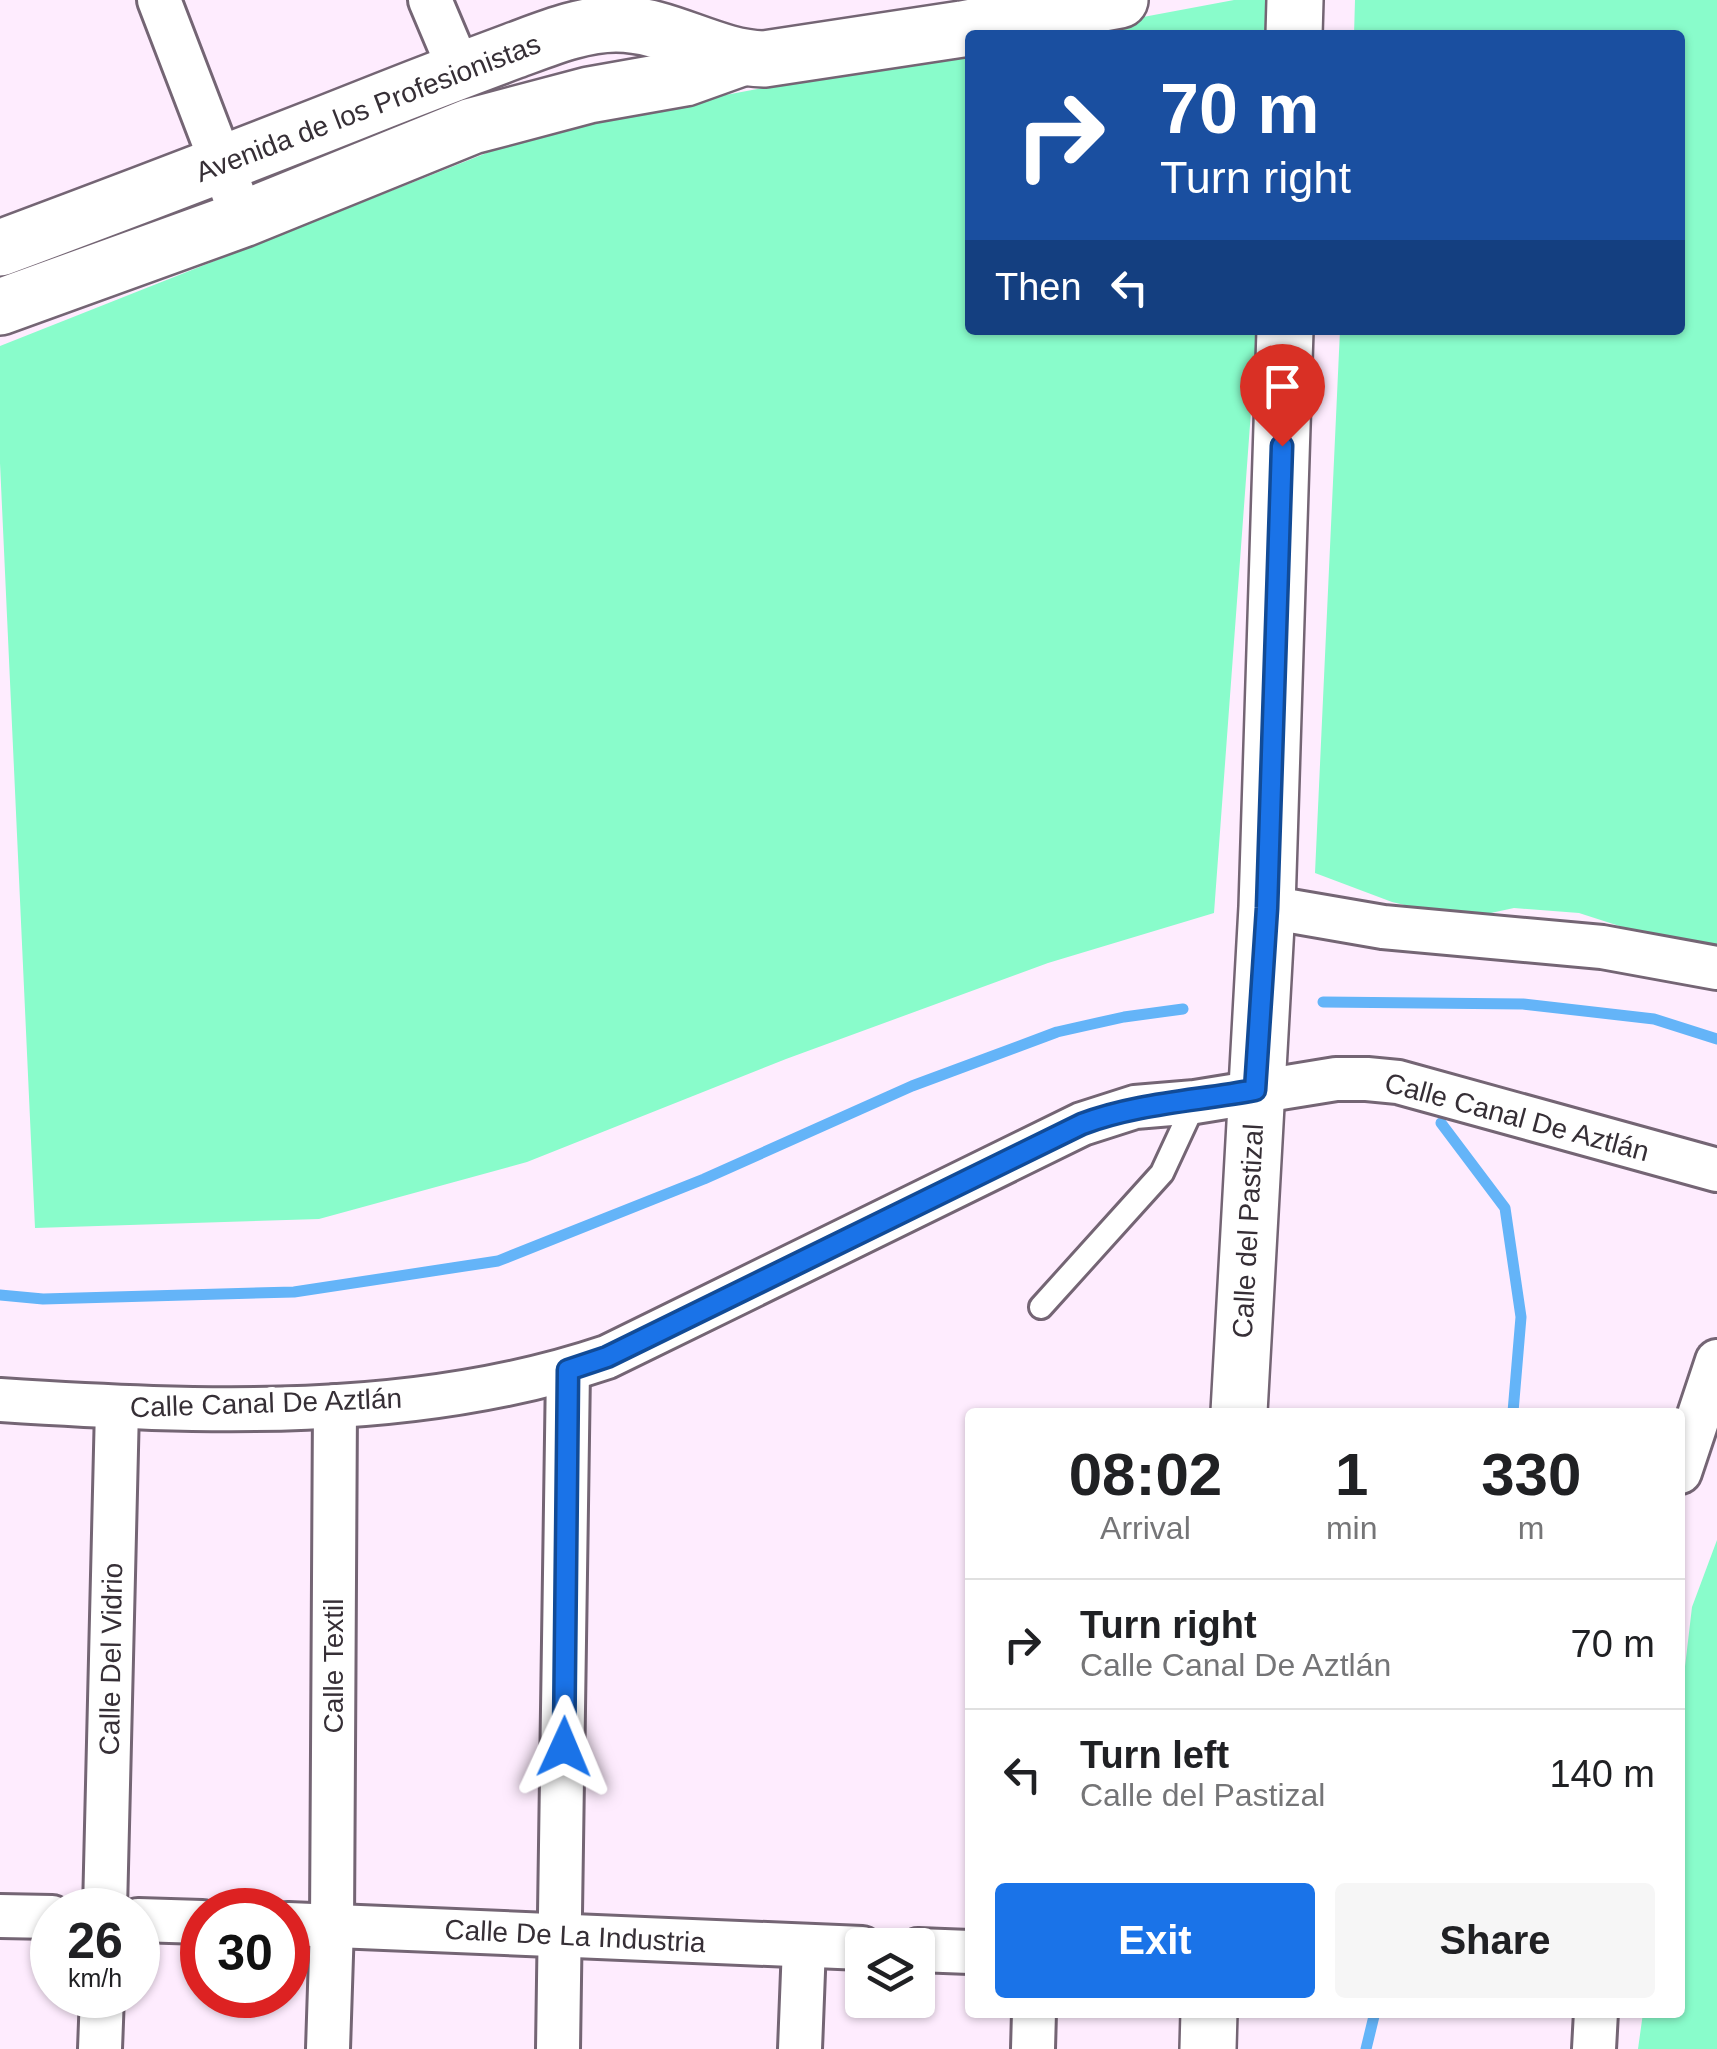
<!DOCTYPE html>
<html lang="en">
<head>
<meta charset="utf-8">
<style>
  :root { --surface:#fff; --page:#f6f6f6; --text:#202124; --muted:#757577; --line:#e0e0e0; --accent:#1a73e8 }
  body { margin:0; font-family:Arial,sans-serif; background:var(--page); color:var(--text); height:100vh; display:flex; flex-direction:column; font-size:38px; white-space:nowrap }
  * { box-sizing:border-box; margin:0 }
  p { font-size:32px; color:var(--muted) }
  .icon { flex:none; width:55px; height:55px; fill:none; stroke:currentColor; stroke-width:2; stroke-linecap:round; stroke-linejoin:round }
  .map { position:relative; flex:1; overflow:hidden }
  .panel { position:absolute; left:965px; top:1408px; width:720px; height:610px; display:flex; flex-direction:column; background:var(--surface); border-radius:10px; box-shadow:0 2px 8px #0004 }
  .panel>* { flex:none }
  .guide { position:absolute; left:965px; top:30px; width:720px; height:305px; border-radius:10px; box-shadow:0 2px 8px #0004; background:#1a4fa0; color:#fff; overflow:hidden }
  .buttons { position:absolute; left:845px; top:1928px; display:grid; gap:20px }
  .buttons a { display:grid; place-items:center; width:90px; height:90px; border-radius:10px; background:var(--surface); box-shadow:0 2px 8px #0004; font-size:50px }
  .speed { position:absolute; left:30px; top:1888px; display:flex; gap:20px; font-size:50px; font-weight:700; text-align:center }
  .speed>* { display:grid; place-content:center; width:130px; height:130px; border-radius:50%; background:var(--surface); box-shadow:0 2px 8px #0004; line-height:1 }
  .speed small { font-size:25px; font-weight:400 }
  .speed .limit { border:15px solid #d22; background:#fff; color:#111 }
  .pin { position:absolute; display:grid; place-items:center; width:85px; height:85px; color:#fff; margin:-102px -42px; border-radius:50% 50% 50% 0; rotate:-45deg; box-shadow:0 0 10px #0007 }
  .pin .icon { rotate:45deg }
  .me { position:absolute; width:110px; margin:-55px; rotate:1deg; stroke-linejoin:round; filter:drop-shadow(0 0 8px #0008) }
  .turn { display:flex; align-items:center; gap:35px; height:210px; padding:0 30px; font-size:45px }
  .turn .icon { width:130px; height:130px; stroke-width:2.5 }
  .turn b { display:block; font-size:70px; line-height:85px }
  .then { display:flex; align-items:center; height:95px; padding:0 30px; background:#0003; gap:20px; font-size:38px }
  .eta { display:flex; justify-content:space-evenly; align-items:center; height:170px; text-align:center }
  .eta b { font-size:60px; font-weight:700; line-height:70px }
  .cta { display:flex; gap:20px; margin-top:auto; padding:20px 30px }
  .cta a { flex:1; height:115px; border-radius:10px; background:var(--accent); color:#fff; font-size:40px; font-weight:700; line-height:115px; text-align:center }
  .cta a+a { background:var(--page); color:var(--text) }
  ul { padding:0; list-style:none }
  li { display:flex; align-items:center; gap:30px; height:130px; padding:0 30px; border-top:2px solid var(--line) }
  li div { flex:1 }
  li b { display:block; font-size:38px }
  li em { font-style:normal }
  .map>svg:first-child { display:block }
  .green { fill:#89fccb }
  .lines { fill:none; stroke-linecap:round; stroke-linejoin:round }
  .stream { stroke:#64b4f8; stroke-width:11 }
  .lane-casing { stroke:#746574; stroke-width:28 }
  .street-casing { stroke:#746574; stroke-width:48 }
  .secondary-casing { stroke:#746574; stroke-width:60 }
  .lane { stroke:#fff; stroke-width:22 }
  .street { stroke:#fff; stroke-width:42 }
  .secondary { stroke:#fff; stroke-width:55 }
  .route-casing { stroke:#114b97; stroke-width:25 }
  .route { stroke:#1a73e8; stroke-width:18 }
  .labels { text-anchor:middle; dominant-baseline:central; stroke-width:10; stroke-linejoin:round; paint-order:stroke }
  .street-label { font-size:28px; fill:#362f36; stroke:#fff }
</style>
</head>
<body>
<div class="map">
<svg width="1717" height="2049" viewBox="0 0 1717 2049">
  <rect width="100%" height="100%" fill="#feecfe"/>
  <g class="green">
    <path d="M 1234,0 L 1281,0 L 1279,35 L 1047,35 Z"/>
    <path d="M 1355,0 L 1717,0 L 1717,952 L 1669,952 L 1638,932 L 1579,913 L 1514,908 L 1463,919 L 1392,902 L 1315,873 L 1340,330 L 1680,330 L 1680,35 L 1354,35 Z"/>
    <path d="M 970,49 L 970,330 L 1257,330 L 1214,913 L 1048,963 L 786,1059 L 527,1162 L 319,1219 L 35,1228 L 0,463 L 0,346 L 550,128 Z"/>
    <path d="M 1717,1540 L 1717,2049 L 1638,2049 L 1643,2013 L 1680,2012 L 1680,1709 L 1692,1607 Z"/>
  </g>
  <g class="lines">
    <g class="stream">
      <path d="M 1323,1002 L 1523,1004 L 1654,1019 L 1717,1039"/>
      <path d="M 1441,1123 L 1505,1208 L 1521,1317 L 1513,1412"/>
      <path d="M 0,1295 L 43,1299 L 294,1292 L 498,1261 L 704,1179 L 912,1086 L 1057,1032 L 1124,1017 L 1183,1009"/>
      <path d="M 1366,2049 L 1375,2012"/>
    </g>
    <g class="lane-casing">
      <path id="lane" d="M 1041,1307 L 1162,1173 L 1195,1102"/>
    </g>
    <g class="street-casing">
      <g id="street">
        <path d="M 159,0 L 243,219"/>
        <path d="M 430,0 L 460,71"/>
        <path d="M 1267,907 L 1383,927 L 1602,947 L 1717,968"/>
        <path d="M 0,1400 C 201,1413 414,1422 607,1357 L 1082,1124 L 1135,1107 L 1195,1102 L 1336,1079 L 1367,1079 L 1398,1082 L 1717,1170"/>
        <path d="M 1680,1472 L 1717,1361"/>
        <path d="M 105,1910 L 117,1408"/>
        <path d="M 0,1916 L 52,1917"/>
        <path d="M 138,1920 L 202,1922"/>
        <path d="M 288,1924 L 862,1948"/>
        <path d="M 918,1950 L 970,1952"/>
        <path d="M 100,2049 L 102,1995"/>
        <path d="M 328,2049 L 332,1925 L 335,1406"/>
        <path d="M 558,2049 L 568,1370"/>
        <path d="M 800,2049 L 804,1946"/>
        <path d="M 1033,2049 L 1034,2012"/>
        <path d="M 1594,2049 L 1596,2012"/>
      </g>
    </g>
    <g class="secondary-casing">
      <g id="secondary">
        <path d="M 1294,35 L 1295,0"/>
        <path d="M 0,248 C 129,200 257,151 385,100 C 428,83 470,67 513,51 C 546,39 581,24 616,24 C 669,24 713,58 764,59 L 962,29 L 1120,0"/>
        <path d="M 0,307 L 243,219 L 472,126 L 589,95 L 685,78 L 741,58"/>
        <path d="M 1239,1412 L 1267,907 L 1285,330"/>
        <path d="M 1208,2049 L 1209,2012"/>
      </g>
    </g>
    <use href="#lane" class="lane"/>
    <use href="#street" class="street"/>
    <use href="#secondary" class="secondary"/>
  </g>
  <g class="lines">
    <g class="route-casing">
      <path id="route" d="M 564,1747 L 568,1370 L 607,1357 L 1082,1124 C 1138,1103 1197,1101 1255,1090 L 1267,908 L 1282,446"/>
    </g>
    <use href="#route" class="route"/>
  </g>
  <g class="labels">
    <g class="street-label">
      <text transform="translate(368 108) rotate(-21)">Avenida de los Profesionistas</text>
      <text transform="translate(1517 1117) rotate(15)">Calle Canal De Aztlán</text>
      <text transform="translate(1248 1231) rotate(-87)">Calle del Pastizal</text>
      <text transform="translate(266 1403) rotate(-2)">Calle Canal De Aztlán</text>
      <text transform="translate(111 1659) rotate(-89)">Calle Del Vidrio</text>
      <text transform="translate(333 1666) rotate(-90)">Calle Textil</text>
      <text transform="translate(575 1936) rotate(3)">Calle De La Industria</text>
    </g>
  </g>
</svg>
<div class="buttons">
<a><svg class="icon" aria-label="layers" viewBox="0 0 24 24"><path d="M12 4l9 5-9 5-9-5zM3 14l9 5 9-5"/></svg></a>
</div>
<div class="speed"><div>26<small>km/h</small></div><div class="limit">30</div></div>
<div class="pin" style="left:1282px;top:446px;background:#d93025"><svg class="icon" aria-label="arrive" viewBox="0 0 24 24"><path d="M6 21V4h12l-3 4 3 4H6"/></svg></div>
<svg class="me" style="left:564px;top:1747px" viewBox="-20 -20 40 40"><path d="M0-17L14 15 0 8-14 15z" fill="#1a73e8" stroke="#fff" stroke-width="4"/></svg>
<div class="guide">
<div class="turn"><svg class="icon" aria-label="right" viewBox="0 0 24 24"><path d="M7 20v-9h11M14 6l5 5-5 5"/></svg><div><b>70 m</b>Turn right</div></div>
<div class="then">Then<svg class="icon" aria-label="left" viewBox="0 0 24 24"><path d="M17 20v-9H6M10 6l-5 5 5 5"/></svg></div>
</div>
<section class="panel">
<div class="eta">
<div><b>08:02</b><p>Arrival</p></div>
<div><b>1</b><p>min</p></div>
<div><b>330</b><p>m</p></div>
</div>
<ul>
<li><svg class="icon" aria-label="right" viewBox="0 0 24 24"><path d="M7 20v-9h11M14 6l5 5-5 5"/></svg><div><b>Turn right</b><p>Calle Canal De Aztlán</p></div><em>70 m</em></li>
<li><svg class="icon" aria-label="left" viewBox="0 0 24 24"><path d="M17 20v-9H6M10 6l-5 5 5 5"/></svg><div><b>Turn left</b><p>Calle del Pastizal</p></div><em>140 m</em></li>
</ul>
<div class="cta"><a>Exit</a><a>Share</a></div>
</section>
</div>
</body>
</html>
